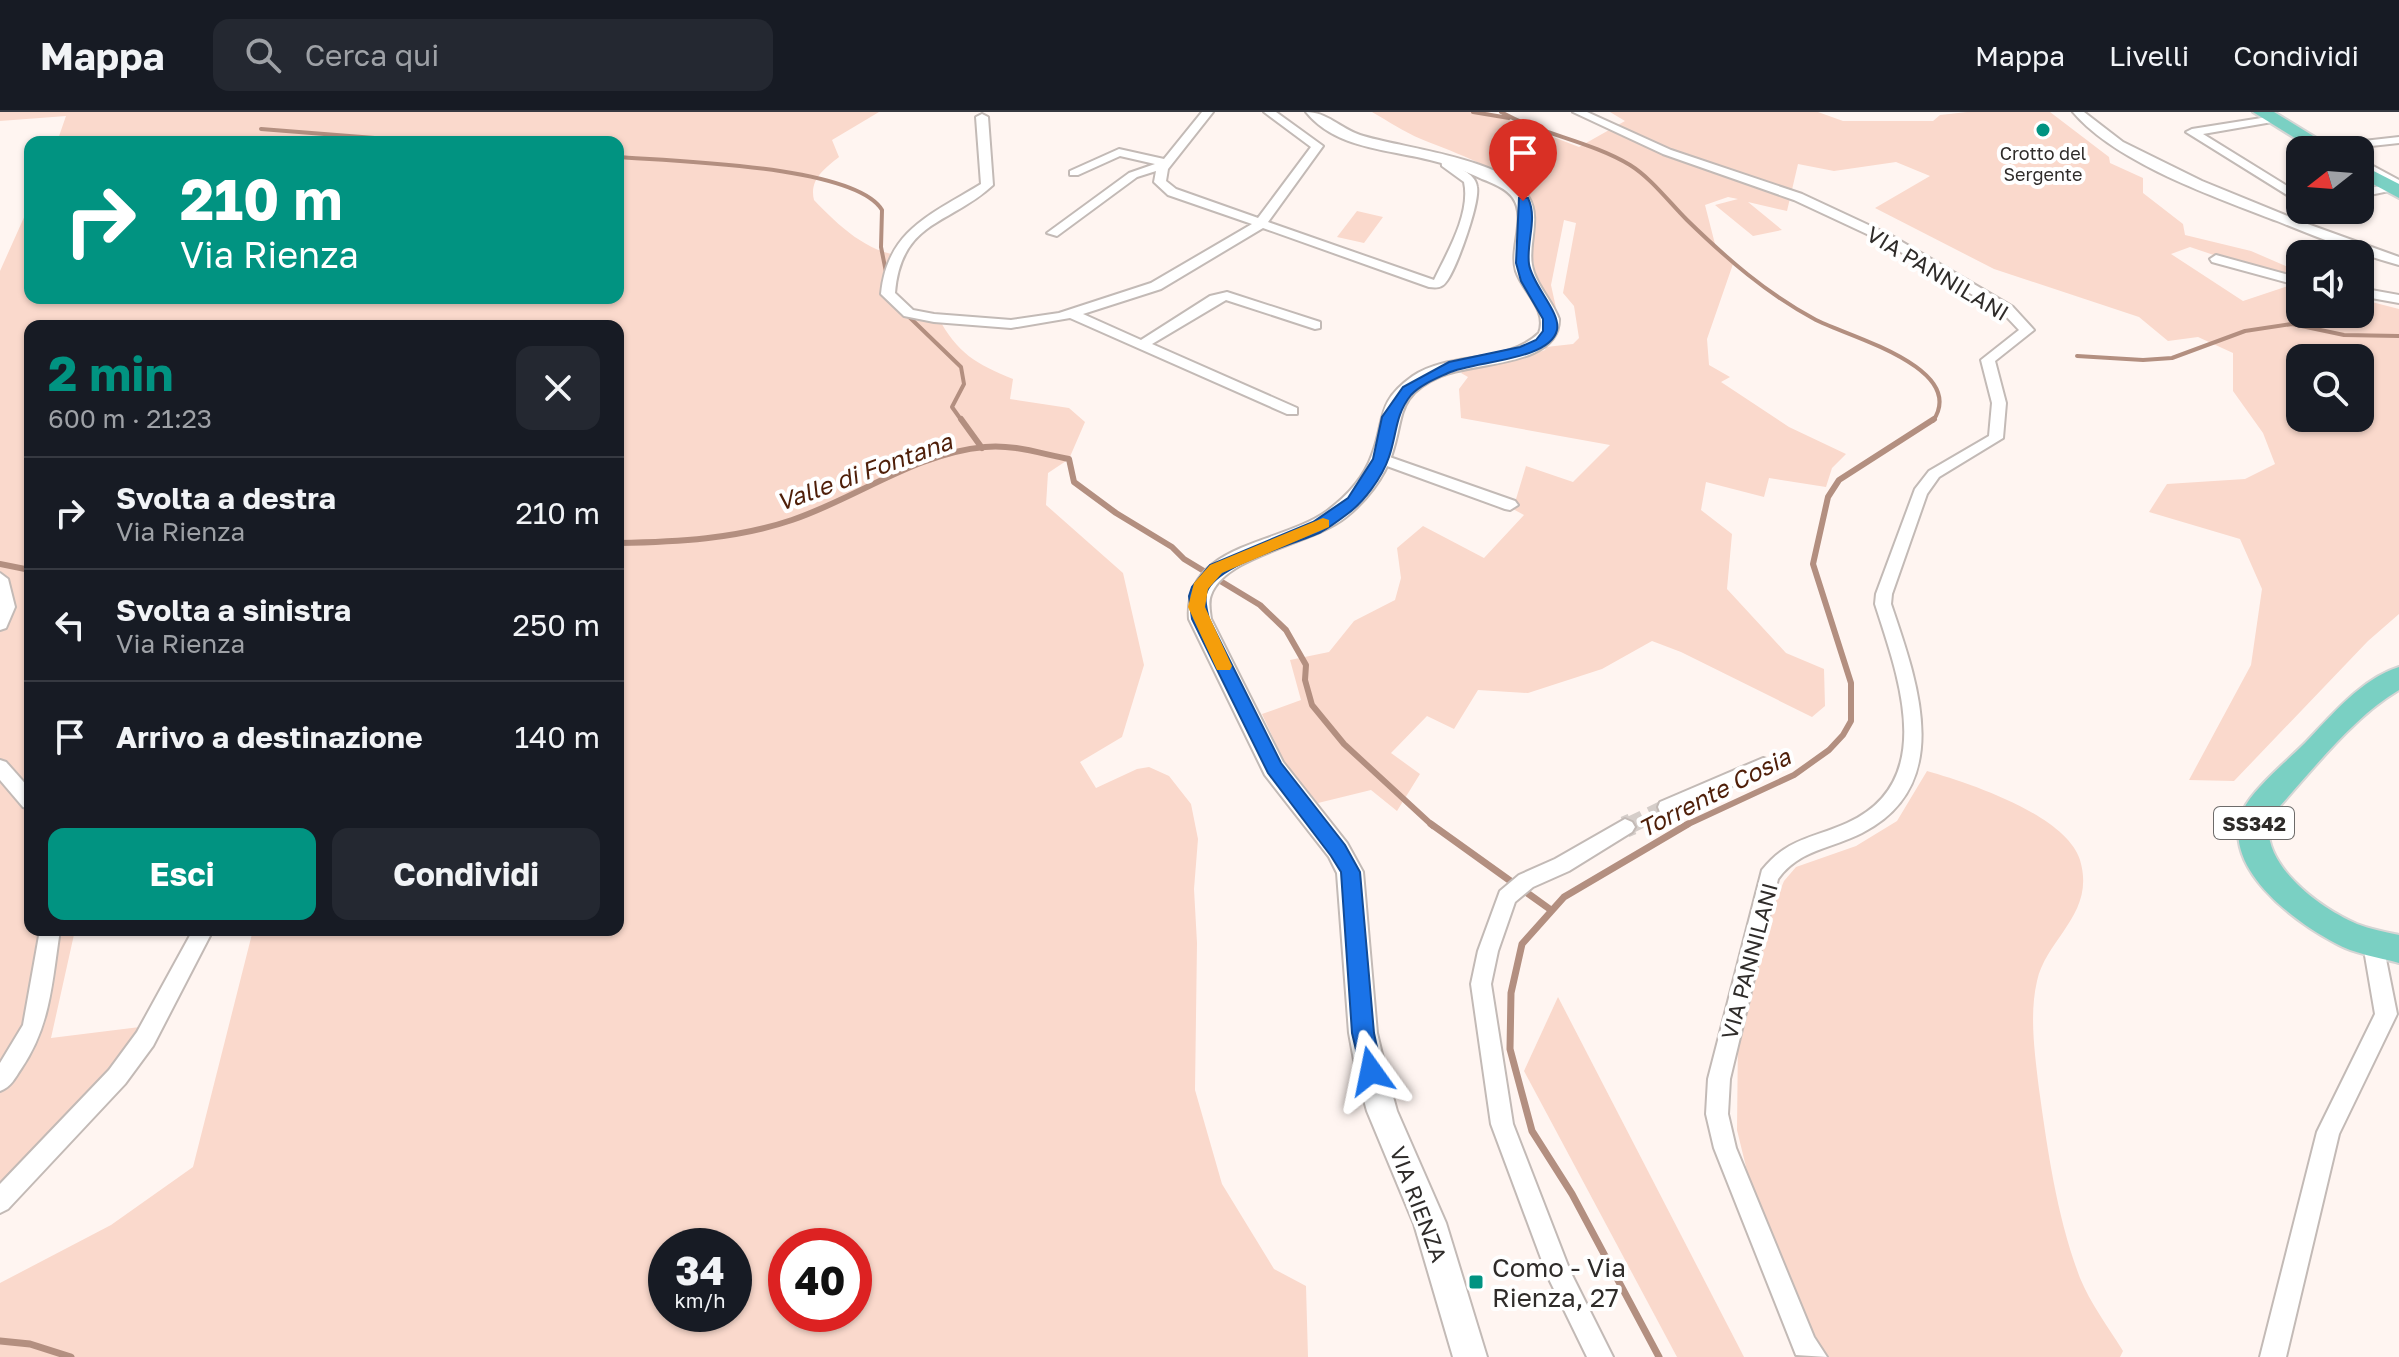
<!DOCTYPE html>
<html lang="it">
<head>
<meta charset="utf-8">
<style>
  :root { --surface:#171b24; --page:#242831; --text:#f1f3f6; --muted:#9ea1a6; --line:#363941; --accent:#019381 }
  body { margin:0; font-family:"Golos Text",sans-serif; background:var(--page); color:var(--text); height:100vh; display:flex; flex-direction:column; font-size:30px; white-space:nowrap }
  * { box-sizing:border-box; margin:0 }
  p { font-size:26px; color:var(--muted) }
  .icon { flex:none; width:44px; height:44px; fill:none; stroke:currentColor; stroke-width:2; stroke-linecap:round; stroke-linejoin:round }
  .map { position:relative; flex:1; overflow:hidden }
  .side { position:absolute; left:24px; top:208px; width:600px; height:616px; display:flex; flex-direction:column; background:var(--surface); border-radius:16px; box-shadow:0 2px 6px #0004 }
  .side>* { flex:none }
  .banner { position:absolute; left:24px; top:24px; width:600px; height:168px; border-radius:16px; box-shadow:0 2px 6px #0004; background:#019381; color:#fff; overflow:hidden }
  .needle { width:52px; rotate:253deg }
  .tools { position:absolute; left:2286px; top:24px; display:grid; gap:16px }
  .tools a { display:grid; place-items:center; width:88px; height:88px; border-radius:16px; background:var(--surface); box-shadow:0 2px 6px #0004; font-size:40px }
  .speed { position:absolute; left:648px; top:1116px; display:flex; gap:16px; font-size:40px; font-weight:700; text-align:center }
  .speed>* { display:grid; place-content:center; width:104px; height:104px; border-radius:50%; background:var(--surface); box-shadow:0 2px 6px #0004; line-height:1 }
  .speed small { font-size:20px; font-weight:400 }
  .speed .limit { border:12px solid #d22; background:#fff; color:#111 }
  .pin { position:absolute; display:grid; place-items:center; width:68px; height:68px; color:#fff; margin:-82px -34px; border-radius:50% 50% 50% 0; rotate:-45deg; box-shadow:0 0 8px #0007 }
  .pin .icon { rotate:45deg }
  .me { position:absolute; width:88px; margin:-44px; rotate:348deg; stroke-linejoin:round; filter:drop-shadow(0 0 6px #0008) }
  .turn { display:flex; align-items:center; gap:28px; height:168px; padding:0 24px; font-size:36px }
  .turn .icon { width:104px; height:104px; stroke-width:2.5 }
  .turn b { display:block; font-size:56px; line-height:68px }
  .round { display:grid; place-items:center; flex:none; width:84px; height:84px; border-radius:16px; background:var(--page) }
  .headline { display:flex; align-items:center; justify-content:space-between; height:136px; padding:0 24px }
  h1 { font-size:48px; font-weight:700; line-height:60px; color:var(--accent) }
  .button { display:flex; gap:16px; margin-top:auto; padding:16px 24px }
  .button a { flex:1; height:92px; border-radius:16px; background:var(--accent); color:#fff; font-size:32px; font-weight:700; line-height:92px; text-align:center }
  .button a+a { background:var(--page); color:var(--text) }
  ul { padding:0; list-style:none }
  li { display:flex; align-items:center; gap:24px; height:112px; padding:0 24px; border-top:2px solid var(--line) }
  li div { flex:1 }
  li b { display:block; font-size:30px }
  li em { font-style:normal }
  header { display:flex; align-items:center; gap:48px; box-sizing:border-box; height:112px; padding:0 40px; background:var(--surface); border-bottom:2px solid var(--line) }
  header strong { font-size:38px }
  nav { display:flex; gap:44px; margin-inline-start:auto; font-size:28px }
  .search { width:560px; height:72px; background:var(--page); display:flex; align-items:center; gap:20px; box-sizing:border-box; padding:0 28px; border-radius:16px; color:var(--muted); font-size:30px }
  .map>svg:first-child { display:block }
  .green { fill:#fad9cc; fill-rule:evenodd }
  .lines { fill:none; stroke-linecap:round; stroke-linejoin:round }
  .stream-far2 { stroke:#b38f80; stroke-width:4 }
  .stream-far1 { stroke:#b38f80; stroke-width:6 }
  .stream { stroke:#b38f80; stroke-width:7 }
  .street-tunnel-far1 { stroke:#d5cdc9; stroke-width:17; stroke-dasharray:17 8; stroke-linecap:butt }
  .street-tunnel { stroke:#d5cdc9; stroke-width:22; stroke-dasharray:22 11; stroke-linecap:butt }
  .street-casing { stroke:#c3bab6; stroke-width:4 }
  .secondary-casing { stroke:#c3bab6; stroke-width:4 }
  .primary-casing { stroke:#d5d5d4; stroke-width:4 }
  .street { fill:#fff; fill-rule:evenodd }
  .secondary { fill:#fff; fill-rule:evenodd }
  .primary { fill:#7ad0c3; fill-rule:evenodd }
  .route { fill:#1a73e8; stroke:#114b97; stroke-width:2 }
  .slow { fill:#f59e0b }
  .poi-dot { fill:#019381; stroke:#fff; stroke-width:3 }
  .labels { text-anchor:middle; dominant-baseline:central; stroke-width:8; stroke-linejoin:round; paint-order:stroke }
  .far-poi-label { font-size:18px; fill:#2f2c2a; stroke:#fff }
  .shield { fill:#fff; stroke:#6d6b6a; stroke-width:2 }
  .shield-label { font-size:20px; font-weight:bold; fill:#2f2c2a }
  .street-label { font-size:22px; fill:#2f2c2a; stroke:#fff }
  .water-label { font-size:24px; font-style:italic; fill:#4f1f09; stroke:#fff }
  .near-poi-label { font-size:26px; fill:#2f2c2a; stroke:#fff; text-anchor:start }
</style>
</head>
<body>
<header>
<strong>Mappa</strong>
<div class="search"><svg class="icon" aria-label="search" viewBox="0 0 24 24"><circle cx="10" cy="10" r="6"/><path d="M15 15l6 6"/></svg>Cerca qui</div>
<nav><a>Mappa</a><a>Livelli</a><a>Condividi</a></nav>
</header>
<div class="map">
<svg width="2399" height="1245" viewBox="0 0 2399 1245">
  <rect width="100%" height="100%" fill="#fff5f1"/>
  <g class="green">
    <path d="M 0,0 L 879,0 L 832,28 L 839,45 C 824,57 809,68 814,88 C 839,114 867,141 904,144 L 892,182 L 916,200 L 938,205 C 957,241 976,252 1013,267 L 1010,287 L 1069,296 L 1085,310 L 1069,347 L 1048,361 L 1046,393 L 1123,461 L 1144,553 L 1122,625 L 1080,650 L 1096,676 L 1137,657 L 1149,655 L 1169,664 L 1191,692 L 1198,727 L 1194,777 L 1197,831 L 1195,978 L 1222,1072 L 1274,1157 L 1306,1174 L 1308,1245 L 0,1245 L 0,1171 L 111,1113 L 193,1055 L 253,818 L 618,818 L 618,214 L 30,214 L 30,818 L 75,818 L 51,926 L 156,913 L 0,1098 L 0,159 L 30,92 L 30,186 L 618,186 L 618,30 L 57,30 L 66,4 L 0,9 ZM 666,1134 L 734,1134 L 734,1202 L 666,1202 ZM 786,1134 L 854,1134 L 854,1202 L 786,1202 Z"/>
    <path d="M 1372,0 L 1488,0 L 1579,35 L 1625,9 L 1610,0 L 1818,0 L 1843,9 L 1933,9 L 1940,3 L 1967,0 L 2050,0 L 2109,45 L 2110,51 L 2143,66 L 2143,81 L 2183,112 L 2185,123 L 2251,139 L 2295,158 L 2282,166 L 2190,135 L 2171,142 L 2243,189 L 2297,171 L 2300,172 L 2300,202 L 2360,202 L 2360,187 L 2399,197 L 2399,502 L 2368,529 L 2234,669 L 2189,668 L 2251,553 L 2262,477 L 2240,427 L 2149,400 L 2167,372 L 2245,367 L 2275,352 L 2263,321 L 2233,279 L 2233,241 L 2198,225 L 2168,229 L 2139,205 L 1994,157 L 1875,96 L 1930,64 L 1896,50 L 1834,59 L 1798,52 L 1787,99 L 1748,90 L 1782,118 L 1753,124 L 1715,93 L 1738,87 L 1728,85 L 1705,93 L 1716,136 L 1733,152 L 1707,227 L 1709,253 L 1730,265 L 1721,270 L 1789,315 L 1846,342 L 1832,356 L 1826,375 L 1769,366 L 1764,385 L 1706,370 L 1701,398 L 1732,422 L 1727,477 L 1786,541 L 1824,557 L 1825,594 L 1812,605 L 1681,540 L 1652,529 L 1602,557 L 1528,581 L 1478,578 L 1454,617 L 1427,604 L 1391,641 L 1420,662 L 1397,699 L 1371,678 L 1318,691 L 1287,656 L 1262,602 L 1301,588 L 1290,548 L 1329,540 L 1354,509 L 1395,488 L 1401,466 L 1397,436 L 1423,414 L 1484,446 L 1524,403 L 1513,397 L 1526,354 L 1573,370 L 1610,333 L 1461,306 L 1459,277 L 1468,265 L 1461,261 L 1466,257 L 1517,248 L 1545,238 L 1546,235 L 1573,232 L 1579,226 L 1574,194 L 1563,181 L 1576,111 L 1564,108 L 1551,173 L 1558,205 L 1537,168 L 1530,133 L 1533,90 C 1502,56 1463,44 1421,27 C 1404,20 1388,9 1372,0 ZM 2300,246 L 2360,246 L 2360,306 L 2300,306 Z"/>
    <path d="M 1357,99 L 1383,105 L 1364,131 L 1337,125 Z"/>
    <path d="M 1927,659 C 1969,671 2066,703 2080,748 C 2096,802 2047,825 2037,869 C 2029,904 2035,942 2039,977 C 2048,1041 2057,1105 2080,1166 C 2090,1191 2109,1216 2123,1239 L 2120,1245 L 1819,1245 L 1758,1104 L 1737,1018 L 1738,923 L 1767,810 L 1784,769 L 1796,755 L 1856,734 L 1897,709 Z"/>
    <path d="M 1558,885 L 1744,1245 L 1677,1245 L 1524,959 Z"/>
  </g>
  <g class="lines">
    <g class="stream-far2">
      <path d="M 1473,0 L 1509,6"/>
      <path d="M 1501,0 C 1542,23 1590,29 1630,53 C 1651,66 1669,90 1687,108 C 1726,146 1767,182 1816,208 C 1847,224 1969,256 1933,309"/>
      <path d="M 261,17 L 425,30"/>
      <path d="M 618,45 C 670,49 855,53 882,98 L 881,135 L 887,165"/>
      <path d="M 904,200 L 961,255 L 964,272 L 952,295 L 962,309"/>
      <path d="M 2077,244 L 2143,248 L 2172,246 L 2245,219 L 2292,212 L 2344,223 L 2399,224"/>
    </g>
    <g class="stream-far1">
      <path d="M 961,307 L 982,336"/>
      <path d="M 618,431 C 677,430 736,427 792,408 C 857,386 916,341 985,335 C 1013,332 1042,342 1069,347 L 1074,370 L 1116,401 L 1172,435 L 1184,447 L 1260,493 L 1286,518 L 1306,553 L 1305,568 L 1312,593 L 1344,632 L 1433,714"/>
      <path d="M 0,452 L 30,458"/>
      <path d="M 1684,714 L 1794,663 L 1829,638 L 1843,623 L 1851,609 L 1851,571 L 1813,452 L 1828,385 L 1839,368 L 1934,307"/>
    </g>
    <g class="stream">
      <path d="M 1431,712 L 1551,798"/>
      <path d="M 0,1229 L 30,1232 L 71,1245"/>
      <path d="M 1659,1245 L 1572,1082 L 1532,1019 L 1510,937 L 1511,881 L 1522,832 L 1564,785 L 1688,712"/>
    </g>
    <path class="street-tunnel-far1" d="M 1628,714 L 1667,695"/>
    <path class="street-tunnel" d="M 1625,715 L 1632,712"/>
    <g class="street-casing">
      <g id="street">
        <path d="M 1202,0 L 1213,0 L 1168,57 L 1166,69 L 1176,77 L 1258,106 L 1311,35 L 1264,0 L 1276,0 L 1323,34 L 1268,110 L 1434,168 C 1447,141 1471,101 1464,70 L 1442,54 L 1441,45 L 1449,45 C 1455,58 1475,59 1477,75 C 1480,91 1456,158 1446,170 C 1442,176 1436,176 1429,175 L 1263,116 L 1161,177 L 1083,202 L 1141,228 L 1210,184 L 1227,180 L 1320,210 L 1320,216 L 1315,217 L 1226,188 L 1152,232 L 1297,296 L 1297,302 L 1287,302 L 1070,206 L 1011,216 L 934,210 L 904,204 L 881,182 C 887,118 932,102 981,72 L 976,5 L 982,2 L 988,5 L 993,73 C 950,113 901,108 895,181 L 913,198 L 934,202 L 1011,208 L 1059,201 L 1151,171 L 1252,112 L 1168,83 L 1154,70 L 1156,59 L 1137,65 L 1057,124 L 1047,121 L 1129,61 L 1155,52 L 1120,44 L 1078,63 L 1070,63 L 1070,59 L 1119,37 L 1164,47 Z"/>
        <path d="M 1573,0 L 1587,0 L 1671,38 L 1802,82 L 1892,124 L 2013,195 L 2034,218 L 1995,249 L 2006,291 L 2003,326 L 1939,365 L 1927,382 L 1892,482 L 1891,492 C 1917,569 1956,673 1862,721 C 1831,737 1800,737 1778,767 L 1730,967 L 1728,1002 L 1736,1036 L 1814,1225 L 1827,1245 L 1796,1243 L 1714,1036 L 1706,1002 L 1708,967 L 1762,758 C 1788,726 1811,727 1847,711 C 1939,670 1898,564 1875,492 L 1876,482 L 1915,377 L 1929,359 L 1989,324 L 1992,291 L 1981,248 L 2019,218 L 2003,201 L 1884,130 L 1794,88 L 1663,42 Z"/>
        <path d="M 2073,0 L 2084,0 L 2123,30 L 2202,69 L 2302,110 L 2399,145 L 2399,153 C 2358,142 2317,125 2277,109 C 2215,85 2116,51 2073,0 Z"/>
        <path d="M 2274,4 L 2278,5 L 2278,9 L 2203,22 L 2300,82 L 2300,91 L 2186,20 L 2192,17 Z"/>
        <path d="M 2399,25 L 2399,31 L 2334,38 L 2331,35 L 2337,32 Z"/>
        <path d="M 2360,47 L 2399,68 L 2399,77 L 2360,85 L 2360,77 L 2390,73 L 2360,55 Z"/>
        <path d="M 2216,143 L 2300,166 L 2300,174 L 2212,150 L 2210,147 Z"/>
        <path d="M 2360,176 L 2399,183 L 2399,191 L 2360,184 Z"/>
        <path d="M 1381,342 L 1515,389 L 1518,393 L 1510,398 L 1505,397 L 1376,350 L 1374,347 Z"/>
        <path d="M 0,461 L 8,467 L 15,495 L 6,516 L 0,518 Z"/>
        <path d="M 1763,646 L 1769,648 L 1772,653 L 1769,658 L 1667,703 L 1660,700 L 1658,695 L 1660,690 Z"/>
        <path d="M 0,648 L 6,650 L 30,677 L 30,697 L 23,695 L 0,668 Z"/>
        <path d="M 1625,707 L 1632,710 L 1635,715 L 1632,720 L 1569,759 L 1533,775 L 1515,790 L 1498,839 L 1491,872 L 1513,1012 L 1570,1159 L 1613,1245 L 1587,1245 L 1548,1165 L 1491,1012 L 1471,872 L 1478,839 L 1500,779 L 1519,763 L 1555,747 Z"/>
        <path d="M 40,818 L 60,818 C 52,869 51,913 21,957 C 15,966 11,975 0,979 L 0,951 L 23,913 Z"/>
        <path d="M 193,818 L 213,818 L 153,934 L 125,972 L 8,1097 L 0,1101 L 0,1072 L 109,958 L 137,920 Z"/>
        <path d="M 2373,823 L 2380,826 L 2383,832 L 2397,902 L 2339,1022 L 2286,1245 L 2260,1245 L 2317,1020 L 2375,902 L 2363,832 L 2366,826 Z"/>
      </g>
    </g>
    <g class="secondary-casing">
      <path id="secondary" d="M 1306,0 C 1327,0 1340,16 1360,23 C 1403,37 1505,45 1529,86 C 1541,106 1528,132 1532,153 C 1535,172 1552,188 1559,207 C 1560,255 1472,250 1441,264 C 1395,284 1405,304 1392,342 C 1384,366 1366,389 1346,405 C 1313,432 1225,443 1211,483 C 1208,490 1210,499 1211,507 L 1283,650 L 1347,731 L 1363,760 L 1377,921 L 1386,959 L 1397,999 L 1446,1111 L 1487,1245 L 1453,1245 L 1414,1112 L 1367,999 L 1356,959 L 1349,921 L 1337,761 L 1329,745 L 1265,663 L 1189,507 C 1183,431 1280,433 1327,399 C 1346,385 1364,366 1372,343 C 1386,307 1375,291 1413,264 C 1450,239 1506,253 1539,221 C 1548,198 1523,180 1516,159 C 1509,137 1527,106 1513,86 C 1507,77 1493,71 1482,67 C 1465,59 1448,52 1430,48 C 1387,37 1336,37 1306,0 Z"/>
    </g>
    <g class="primary-casing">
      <g id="primary">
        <path d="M 2253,0 L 2274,0 L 2336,38 L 2314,38 Z"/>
        <path d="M 2360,52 L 2399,72 L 2399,86 L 2360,65 Z"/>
        <path d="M 2399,555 L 2399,578 C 2351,606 2308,664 2270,705 C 2258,751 2319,796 2357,812 C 2370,817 2385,820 2399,823 L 2399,851 C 2378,845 2354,842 2335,831 C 2292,808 2219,754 2243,698 C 2253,677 2288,648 2305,631 C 2332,603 2361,567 2399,555 Z"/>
      </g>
    </g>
    <use href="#street" class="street"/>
    <use href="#secondary" class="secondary"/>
    <use href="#primary" class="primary"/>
  </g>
  <path class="route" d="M 1519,86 L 1528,86 C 1538,107 1526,130 1529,152 C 1532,173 1561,200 1557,218 C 1550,249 1473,249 1448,261 C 1435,267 1420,273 1411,283 C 1395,303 1397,322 1389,345 C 1382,366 1363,391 1346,403 C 1338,409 1330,415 1321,420 C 1292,433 1223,451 1208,477 C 1203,485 1207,498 1209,507 L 1281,651 L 1345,733 L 1360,760 L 1374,921 L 1382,959 L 1379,967 L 1371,970 L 1363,967 L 1352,921 L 1341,760 L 1331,744 L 1268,661 L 1192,507 L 1189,484 L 1192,475 L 1210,453 L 1313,410 L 1348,386 L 1373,347 L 1382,305 L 1403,275 L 1449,250 L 1520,235 L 1536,228 L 1543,219 L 1543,207 L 1521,169 L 1516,151 Z"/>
  <path class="slow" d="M 1323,406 L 1329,408 L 1329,415 L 1222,461 L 1208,477 L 1205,495 L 1232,554 L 1230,558 L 1217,558 L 1188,495 L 1194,471 L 1210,453 Z"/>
  <g class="poi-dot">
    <circle cx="2043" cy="18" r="8"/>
    <rect x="1468" y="1162" width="16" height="16" rx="4"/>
  </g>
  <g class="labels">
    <g class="far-poi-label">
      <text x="2043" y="41">Crotto del<tspan x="2043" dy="21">Sergente</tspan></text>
    </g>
    <rect class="shield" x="2214" y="695" width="80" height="32" rx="6"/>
    <g class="shield-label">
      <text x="2254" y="711">SS342</text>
    </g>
    <g class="street-label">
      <text transform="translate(1938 161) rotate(31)">VIA PANNILANI</text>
      <text transform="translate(1749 849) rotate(-75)">VIA PANNILANI</text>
      <text transform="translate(1419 1092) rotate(69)">VIA RIENZA</text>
    </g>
    <g class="water-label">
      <text transform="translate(864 359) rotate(-20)">Valle di Fontana</text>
      <text transform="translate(1714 680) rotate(-27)">Torrente Cosia</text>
    </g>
    <g class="near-poi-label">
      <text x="1492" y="1155">Como - Via<tspan x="1492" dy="30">Rienza, 27</tspan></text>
    </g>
  </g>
</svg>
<div class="tools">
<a><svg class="needle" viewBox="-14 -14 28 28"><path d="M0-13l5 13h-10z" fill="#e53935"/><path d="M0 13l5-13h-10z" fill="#9ea1a6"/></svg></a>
<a><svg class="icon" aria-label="sound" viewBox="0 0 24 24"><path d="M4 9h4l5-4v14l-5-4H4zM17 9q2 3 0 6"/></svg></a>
<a><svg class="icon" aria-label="search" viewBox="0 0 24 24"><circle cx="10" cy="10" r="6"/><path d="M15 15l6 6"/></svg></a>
</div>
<div class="speed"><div>34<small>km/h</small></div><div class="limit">40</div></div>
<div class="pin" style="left:1523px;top:89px;background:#d93025"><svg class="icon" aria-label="arrive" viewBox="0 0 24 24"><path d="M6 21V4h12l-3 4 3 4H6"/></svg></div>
<svg class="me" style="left:1371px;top:959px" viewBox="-20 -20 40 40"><path d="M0-17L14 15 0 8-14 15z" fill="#1a73e8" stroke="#fff" stroke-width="4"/></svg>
<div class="banner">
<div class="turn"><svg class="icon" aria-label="right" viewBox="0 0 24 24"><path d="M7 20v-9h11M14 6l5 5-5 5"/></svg><div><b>210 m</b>Via Rienza</div></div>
</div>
<section class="side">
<div class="headline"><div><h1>2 min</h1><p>600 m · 21:23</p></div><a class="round"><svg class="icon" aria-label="close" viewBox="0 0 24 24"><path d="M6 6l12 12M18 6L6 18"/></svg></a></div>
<ul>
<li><svg class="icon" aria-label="right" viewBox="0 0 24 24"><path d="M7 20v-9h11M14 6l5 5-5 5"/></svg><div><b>Svolta a destra</b><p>Via Rienza</p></div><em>210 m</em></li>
<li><svg class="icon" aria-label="left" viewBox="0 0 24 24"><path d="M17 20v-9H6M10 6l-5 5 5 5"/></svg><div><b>Svolta a sinistra</b><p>Via Rienza</p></div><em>250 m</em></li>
<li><svg class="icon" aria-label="arrive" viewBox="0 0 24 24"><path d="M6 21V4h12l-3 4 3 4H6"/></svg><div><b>Arrivo a destinazione</b></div><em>140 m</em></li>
</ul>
<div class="button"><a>Esci</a><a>Condividi</a></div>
</section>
</div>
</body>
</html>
